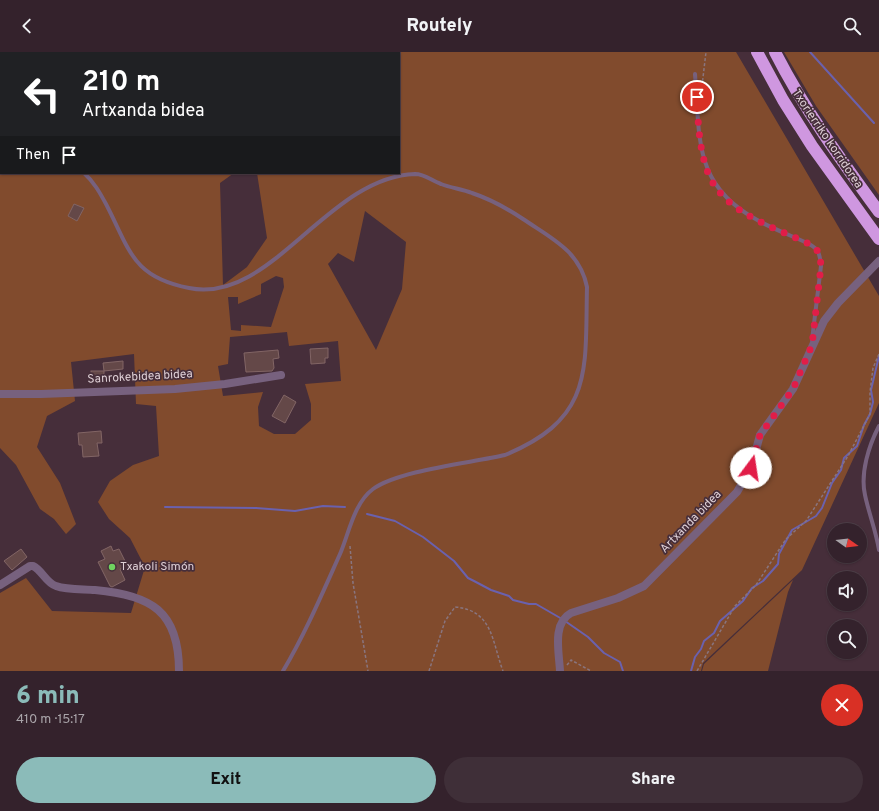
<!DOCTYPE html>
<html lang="en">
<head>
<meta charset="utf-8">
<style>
  :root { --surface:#34222c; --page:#3f2f38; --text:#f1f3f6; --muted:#a9a4a9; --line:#4e3f48; --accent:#8bbbb9 }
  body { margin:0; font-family:Overpass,sans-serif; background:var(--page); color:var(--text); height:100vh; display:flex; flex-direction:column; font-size:15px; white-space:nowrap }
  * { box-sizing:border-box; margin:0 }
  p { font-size:13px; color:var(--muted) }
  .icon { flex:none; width:22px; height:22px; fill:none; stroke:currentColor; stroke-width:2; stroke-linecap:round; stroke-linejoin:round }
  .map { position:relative; height:619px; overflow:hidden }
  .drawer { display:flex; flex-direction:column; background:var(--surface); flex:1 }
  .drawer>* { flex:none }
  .top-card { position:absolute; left:0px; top:0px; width:400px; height:122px; box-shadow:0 1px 3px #0004,0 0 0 1px var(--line); background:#202124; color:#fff; overflow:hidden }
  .needle { width:26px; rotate:104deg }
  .controls { position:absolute; left:827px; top:471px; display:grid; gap:8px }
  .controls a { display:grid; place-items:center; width:40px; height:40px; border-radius:50%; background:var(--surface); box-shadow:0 1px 3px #0004,0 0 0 1px var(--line); font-size:20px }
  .pin { position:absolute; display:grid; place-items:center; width:34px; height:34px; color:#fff; margin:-17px; border:2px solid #fff; border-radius:50%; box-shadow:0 1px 4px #0007 }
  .me { position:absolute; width:44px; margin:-22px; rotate:14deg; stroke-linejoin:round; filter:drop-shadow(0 0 3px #0008) }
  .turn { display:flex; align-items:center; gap:14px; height:84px; padding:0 16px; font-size:18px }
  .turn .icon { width:52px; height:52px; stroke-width:2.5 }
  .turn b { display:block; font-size:28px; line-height:34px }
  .then { display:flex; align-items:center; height:38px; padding:0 16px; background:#0003; gap:8px; font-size:15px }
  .round { display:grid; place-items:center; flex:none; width:42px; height:42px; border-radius:21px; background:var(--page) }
  .summary { display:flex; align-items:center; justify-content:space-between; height:68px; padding:0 16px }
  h1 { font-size:24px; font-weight:800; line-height:30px; color:var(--accent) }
  .cta { display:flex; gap:8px; margin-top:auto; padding:8px 16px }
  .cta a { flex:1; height:46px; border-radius:24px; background:var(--accent); color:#111; font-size:16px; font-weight:800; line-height:46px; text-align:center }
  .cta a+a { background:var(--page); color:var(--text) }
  header { display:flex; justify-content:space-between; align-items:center; height:52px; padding:0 16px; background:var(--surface); font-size:18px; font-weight:800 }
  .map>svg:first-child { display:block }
  .green { fill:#814b2d; fill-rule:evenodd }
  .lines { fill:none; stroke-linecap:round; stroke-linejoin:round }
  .stream { stroke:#6a61ae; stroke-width:2 }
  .building { fill:#644848; stroke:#826565 }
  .path { stroke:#89757f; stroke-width:1.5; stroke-dasharray:3 2; stroke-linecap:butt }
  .service { stroke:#77617e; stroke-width:4 }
  .minor { stroke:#77617e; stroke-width:8 }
  .motorway { stroke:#cf97e0; stroke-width:12 }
  .route { stroke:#e11d48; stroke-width:7; stroke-dasharray:0 12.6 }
  .poi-dot { fill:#6fd35f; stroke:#462e3a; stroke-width:1.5 }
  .labels { text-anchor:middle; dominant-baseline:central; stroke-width:3.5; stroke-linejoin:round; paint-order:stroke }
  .street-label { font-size:12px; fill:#dfd0d6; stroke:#462e3a }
  .poi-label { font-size:12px; fill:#dfd0d6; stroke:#462e3a; text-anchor:start }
</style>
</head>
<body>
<header><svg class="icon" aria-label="back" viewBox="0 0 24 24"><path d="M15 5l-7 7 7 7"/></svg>Routely<svg class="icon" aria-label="search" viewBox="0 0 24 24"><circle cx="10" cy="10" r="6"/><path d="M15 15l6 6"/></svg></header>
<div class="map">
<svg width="879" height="619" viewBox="0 0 879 619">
  <rect width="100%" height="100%" fill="#462e3a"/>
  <g class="green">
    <path d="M 0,0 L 736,0 L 879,244 L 879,351 L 802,518 L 703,611 L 701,619 L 0,619 L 0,541 L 26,526 L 52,559 L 131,561 L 145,515 L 130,486 L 109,467 L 98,450 L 110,429 L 133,413 L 159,404 L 156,354 L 136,352 L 134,302 L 71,310 L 75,349 L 47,364 L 37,395 L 60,431 L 76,472 L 66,482 L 54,467 L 40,457 L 16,413 L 0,396 ZM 1,1 L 399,1 L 399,121 L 257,121 L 267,186 L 247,215 L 223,233 L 220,131 L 234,121 L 1,121 ZM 365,159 L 406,190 L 402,237 L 376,298 L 328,212 L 338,201 L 354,210 ZM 276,224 L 283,226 L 284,235 L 271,275 L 241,273 L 241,279 L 231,278 L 228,245 L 238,245 L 238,252 L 261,242 L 261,232 ZM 287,280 L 289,294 L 338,289 L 341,329 L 305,332 L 311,352 L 311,368 L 295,382 L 274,382 L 259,374 L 258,355 L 263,340 L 223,344 L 218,314 L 228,312 L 230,285 Z"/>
    <path d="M 784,0 L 879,0 L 879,143 L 816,54 Z"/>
    <path d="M 793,528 L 788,540 L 768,619 L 702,619 L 704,612 Z"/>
  </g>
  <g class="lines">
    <g class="stream">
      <path d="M 810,0 L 874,71"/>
      <path d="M 165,455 L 256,456 L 295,459 L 323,454 L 345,455"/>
      <path d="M 367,462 L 395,469 L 423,485 L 454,509 L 468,526 L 474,529 L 491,538 L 509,544 L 513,548 L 529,552 L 536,552 L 562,567"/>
      <path d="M 565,569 L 588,585 L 604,601 L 620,610 L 623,619"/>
      <path d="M 691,619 L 695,605 L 701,597 L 704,589 L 714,581 L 720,569 L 743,549 L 752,536 L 763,529 L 778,512 L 779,502 L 792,478 L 816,464 L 822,456 L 832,431 L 841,418 L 844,406 L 857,394 L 864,373 L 870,362 L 873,350 L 871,338 L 879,304"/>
    </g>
  </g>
  <g class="building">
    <path d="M 74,152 L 84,156 L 77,169 L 68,164 Z"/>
    <path d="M 328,296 L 328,306 L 325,306 L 325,311 L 311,312 L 310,297 Z"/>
    <path d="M 278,298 L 279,306 L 273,307 L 274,316 L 272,319 L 246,320 L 244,301 Z"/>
    <path d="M 123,309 L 123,317 L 104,319 L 103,311 Z"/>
    <rect x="91" y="319" width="13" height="11"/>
    <path d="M 284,343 L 296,350 L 285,371 L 272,364 Z"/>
    <path d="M 101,379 L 102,391 L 97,391 L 99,404 L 83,405 L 82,393 L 79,393 L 78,381 Z"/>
    <path d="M 111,494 L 113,499 L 119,497 L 127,513 L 120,517 L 125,528 L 112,535 L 110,534 L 98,510 L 105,507 L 101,499 Z"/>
    <path d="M 21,497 L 27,505 L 12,518 L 4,509 Z"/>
  </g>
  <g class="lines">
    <g class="path">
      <path d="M 702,34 L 706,0"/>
      <path d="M 350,494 L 353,531 L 368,619"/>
      <path d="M 567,613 L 571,608 L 591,619"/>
      <path d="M 429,619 L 445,569 L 455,555 C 493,558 492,590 503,619"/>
      <path d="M 697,619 L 735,554 L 756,533 L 786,487 L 806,469 L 848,404 L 870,362 L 870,340 L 873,316 L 879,302"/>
    </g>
    <g class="service">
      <path d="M 695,22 C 700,87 693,134 759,169 C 775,178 793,184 809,192 C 819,197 820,203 821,214 L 812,288"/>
      <path d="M 0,97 L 1,97"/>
      <path d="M 84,121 C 94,130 100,141 106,152 C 130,198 132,225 189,236 C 271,253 327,125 415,122 C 425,122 432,129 441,132 C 451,136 462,137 472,141 C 490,147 508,157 523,167 C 551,186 580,199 587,235 C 585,319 594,366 505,403 C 471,411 399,418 373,437 C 354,451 349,481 340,502 C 322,542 305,582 283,619"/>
      <path d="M 879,374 C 869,393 860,421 865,443 C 869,462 876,479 879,498"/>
    </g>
    <g class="minor">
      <path d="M 0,342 L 41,342 L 175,337 L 225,332 L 281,323"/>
      <path d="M 0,533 L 30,514 L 33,514 C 42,518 46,531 56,534 C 67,538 83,537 95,538 C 151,543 179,559 179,619"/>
      <path d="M 560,619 C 559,600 552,571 571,561 L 618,546 L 644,534 L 737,440 L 751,416 L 760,383 L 793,337 L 824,269 L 838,251 L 879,209"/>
    </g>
    <g class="motorway">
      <path d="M 757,0 L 783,48 L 812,94 L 879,187"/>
      <path d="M 775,0 C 804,57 841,108 879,160"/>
    </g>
  </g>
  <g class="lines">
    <path class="route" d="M 697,45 C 698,70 699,97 708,121 C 724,161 774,175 809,192 C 819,197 820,203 821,214 L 812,293 L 793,337 L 760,383 L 751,416"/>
  </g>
  <circle class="poi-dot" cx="112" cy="515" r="4"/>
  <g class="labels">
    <g class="street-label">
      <text transform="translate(827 87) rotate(56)">Txorierriko korridorea</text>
      <text transform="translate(140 325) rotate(-3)">Sanrokebidea bidea</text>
      <text transform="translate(691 470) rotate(-46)">Artxanda bidea</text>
    </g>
    <g class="poi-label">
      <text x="120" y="515">Txakoli Simón</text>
    </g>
  </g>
</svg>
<div class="controls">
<a><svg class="needle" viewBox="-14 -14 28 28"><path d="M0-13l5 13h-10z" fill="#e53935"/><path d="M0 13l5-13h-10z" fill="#a9a4a9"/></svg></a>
<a><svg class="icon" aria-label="sound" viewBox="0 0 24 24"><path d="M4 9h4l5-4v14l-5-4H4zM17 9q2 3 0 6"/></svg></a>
<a><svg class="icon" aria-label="search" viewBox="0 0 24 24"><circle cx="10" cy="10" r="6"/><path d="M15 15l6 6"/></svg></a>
</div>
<div class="pin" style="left:697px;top:45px;background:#d93025"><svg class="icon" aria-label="arrive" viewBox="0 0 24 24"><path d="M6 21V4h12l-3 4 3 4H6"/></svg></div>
<svg class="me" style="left:751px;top:416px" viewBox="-20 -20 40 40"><circle r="19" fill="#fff"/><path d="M0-13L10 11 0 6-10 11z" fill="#e11d48"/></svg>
<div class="top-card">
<div class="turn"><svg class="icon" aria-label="left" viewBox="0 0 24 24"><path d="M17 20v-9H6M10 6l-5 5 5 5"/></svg><div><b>210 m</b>Artxanda bidea</div></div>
<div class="then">Then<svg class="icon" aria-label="arrive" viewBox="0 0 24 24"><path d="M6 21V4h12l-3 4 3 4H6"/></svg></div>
</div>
</div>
<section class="drawer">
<div class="summary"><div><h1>6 min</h1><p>410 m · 15:17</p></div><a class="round" style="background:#d93025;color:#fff"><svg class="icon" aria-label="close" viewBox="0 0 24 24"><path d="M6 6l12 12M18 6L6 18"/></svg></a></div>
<div class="cta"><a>Exit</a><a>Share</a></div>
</section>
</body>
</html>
